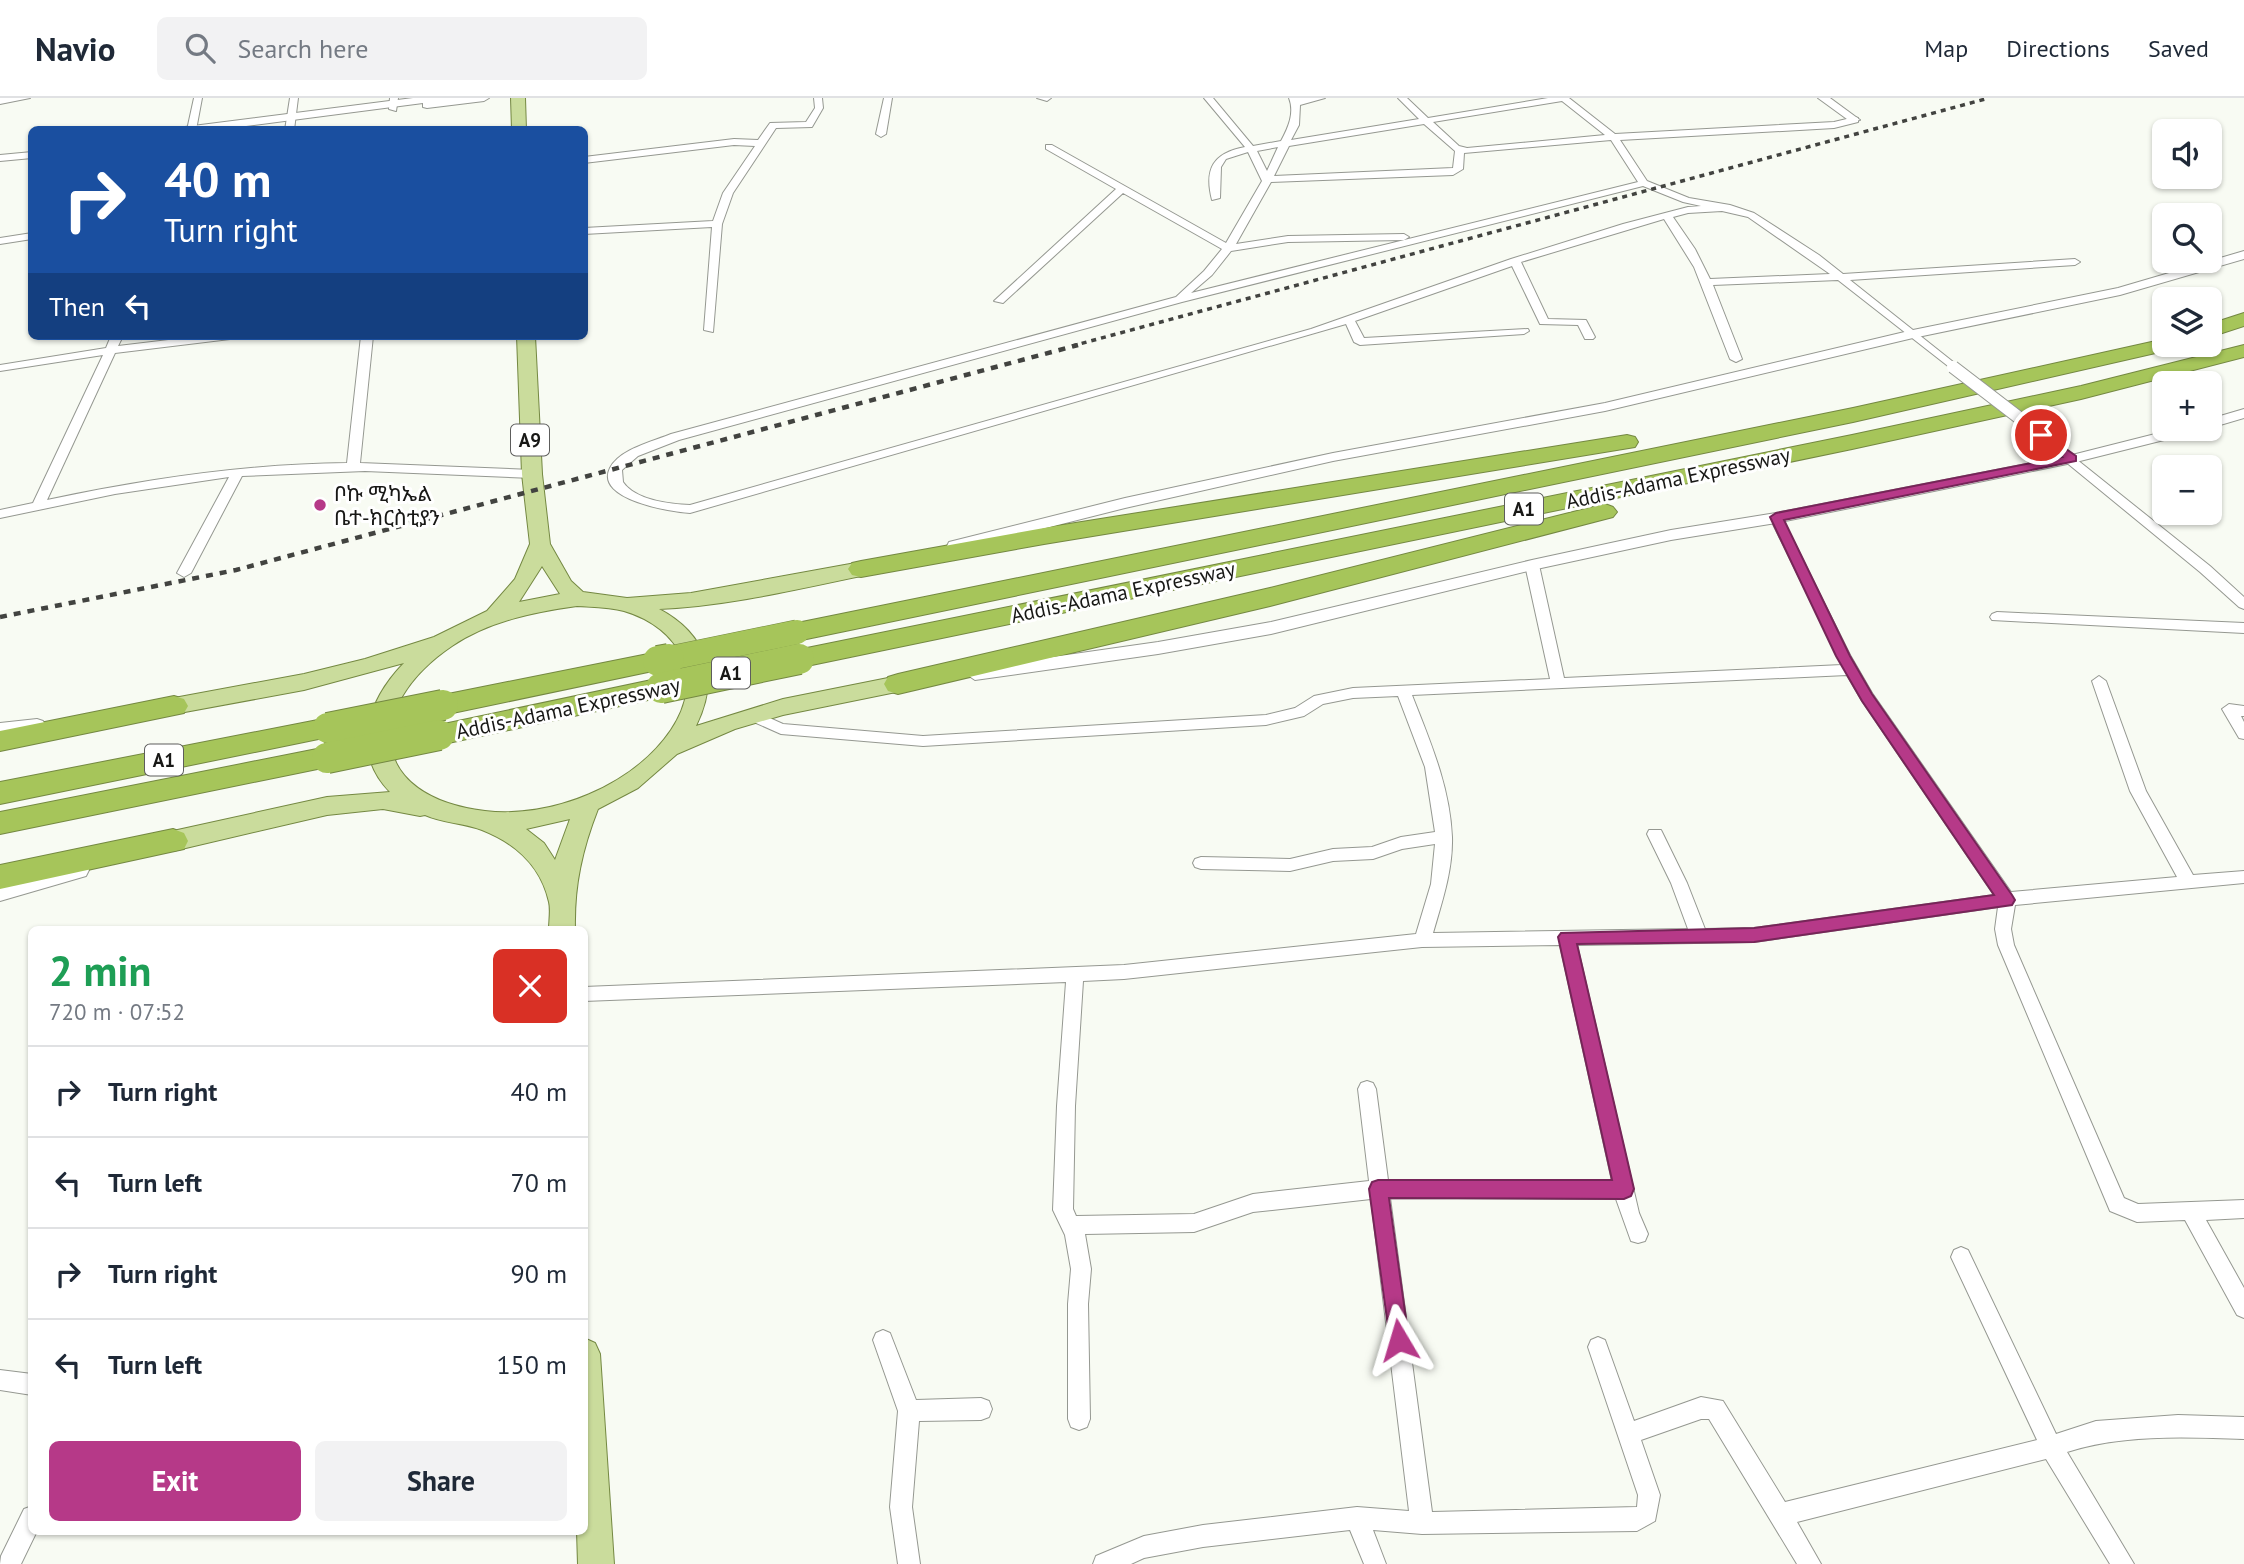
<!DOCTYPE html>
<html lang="en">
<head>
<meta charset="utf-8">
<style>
  :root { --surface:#fff; --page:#f2f2f3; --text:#1f2937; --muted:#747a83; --line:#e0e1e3; --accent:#b63988 }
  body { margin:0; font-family:"PT Sans","Noto Sans Ethiopic",sans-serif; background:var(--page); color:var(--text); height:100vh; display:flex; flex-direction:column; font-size:26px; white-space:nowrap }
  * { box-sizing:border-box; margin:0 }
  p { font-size:23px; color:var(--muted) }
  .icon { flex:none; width:38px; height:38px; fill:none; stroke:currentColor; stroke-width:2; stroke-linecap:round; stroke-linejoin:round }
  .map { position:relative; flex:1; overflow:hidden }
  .sheet { position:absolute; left:28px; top:828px; width:560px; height:609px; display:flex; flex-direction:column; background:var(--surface); border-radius:10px; box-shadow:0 2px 5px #0004 }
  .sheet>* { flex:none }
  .banner { position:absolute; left:28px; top:28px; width:560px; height:214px; border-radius:10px; box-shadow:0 2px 5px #0004; background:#1a4fa0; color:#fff; overflow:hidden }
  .buttons { position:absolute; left:2152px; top:21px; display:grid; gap:14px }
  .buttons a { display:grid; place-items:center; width:70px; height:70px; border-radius:10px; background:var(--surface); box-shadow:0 2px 5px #0004; font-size:35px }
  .pin { position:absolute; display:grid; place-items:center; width:60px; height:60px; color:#fff; margin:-30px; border:4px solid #fff; border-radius:50%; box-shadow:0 2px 7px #0007 }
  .me { position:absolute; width:77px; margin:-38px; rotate:353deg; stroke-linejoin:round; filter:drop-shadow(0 0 5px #0008) }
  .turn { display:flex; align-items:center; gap:24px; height:147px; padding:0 21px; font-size:32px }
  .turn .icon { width:91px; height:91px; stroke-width:2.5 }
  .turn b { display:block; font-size:49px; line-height:60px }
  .then { display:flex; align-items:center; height:66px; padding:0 21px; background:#0003; gap:14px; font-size:26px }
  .round { display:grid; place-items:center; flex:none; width:74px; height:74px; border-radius:10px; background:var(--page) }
  .headline { display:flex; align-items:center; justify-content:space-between; height:119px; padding:0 21px }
  h1 { font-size:42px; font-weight:700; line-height:52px; color:#1e9e55 }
  .primary-button { display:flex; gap:14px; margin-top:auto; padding:14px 21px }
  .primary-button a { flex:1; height:80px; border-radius:10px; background:var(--accent); color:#fff; font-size:28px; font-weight:700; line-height:80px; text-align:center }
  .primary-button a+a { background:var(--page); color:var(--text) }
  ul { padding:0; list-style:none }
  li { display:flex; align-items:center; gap:21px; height:91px; padding:0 21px; border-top:2px solid var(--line) }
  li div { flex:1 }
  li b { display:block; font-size:26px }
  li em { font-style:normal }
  header { display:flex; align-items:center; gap:42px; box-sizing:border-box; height:98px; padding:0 35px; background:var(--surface); border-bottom:2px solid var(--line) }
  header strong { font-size:33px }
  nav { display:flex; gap:38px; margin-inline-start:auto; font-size:24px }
  .search { width:490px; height:63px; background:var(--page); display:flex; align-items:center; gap:18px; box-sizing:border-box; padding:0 24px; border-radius:10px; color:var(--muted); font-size:26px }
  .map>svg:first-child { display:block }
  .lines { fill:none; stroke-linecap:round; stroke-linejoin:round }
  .minor-casing { stroke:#959891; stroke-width:2 }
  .tertiary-casing { stroke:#959891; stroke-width:2 }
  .primary-casing { stroke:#748842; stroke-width:2 }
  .motorway-casing { stroke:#748842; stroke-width:2 }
  .minor { fill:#fff; fill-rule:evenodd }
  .tertiary { fill:#fff; fill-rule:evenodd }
  .primary { fill:#cadc9c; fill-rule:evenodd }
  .motorway { fill:#a6c55a; fill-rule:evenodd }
  .rail-far1 { stroke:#424340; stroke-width:3.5; stroke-dasharray:5 5; stroke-linecap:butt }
  .rail { stroke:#424340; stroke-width:4.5; stroke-dasharray:7 7; stroke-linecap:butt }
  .minor-bridge-casing { stroke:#959891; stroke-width:14; stroke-linecap:butt }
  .motorway-bridge-far1-casing { stroke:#748842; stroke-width:25; stroke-linecap:butt }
  .motorway-bridge-casing { stroke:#748842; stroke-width:32; stroke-linecap:butt }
  .minor-bridge { stroke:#fff; stroke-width:12 }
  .motorway-bridge-far1 { stroke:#a6c55a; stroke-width:24 }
  .motorway-bridge { stroke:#a6c55a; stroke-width:30 }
  .route { fill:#b63988; stroke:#762558; stroke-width:2 }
  .poi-dot { fill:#b63988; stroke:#fff; stroke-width:2.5 }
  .labels { text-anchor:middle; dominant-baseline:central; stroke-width:6; stroke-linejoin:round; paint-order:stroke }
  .shield { fill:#fff; stroke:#5d5d5c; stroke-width:2 }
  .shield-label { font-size:19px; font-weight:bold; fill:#181816 }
  .street-label { font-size:21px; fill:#181816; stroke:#fff }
  .poi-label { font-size:21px; fill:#181816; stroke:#fff; text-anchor:start }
</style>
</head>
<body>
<header>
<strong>Navio</strong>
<div class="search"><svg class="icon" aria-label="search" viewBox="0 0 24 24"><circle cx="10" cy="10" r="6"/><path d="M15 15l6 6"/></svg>Search here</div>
<nav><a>Map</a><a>Directions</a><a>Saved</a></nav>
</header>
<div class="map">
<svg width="2244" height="1466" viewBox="0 0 2244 1466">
  <rect width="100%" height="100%" fill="#f8fbf3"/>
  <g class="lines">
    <g class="minor-casing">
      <g id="minor">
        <path d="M 0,0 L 30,0 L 0,6 Z"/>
        <path d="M 194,0 L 202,0 L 196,32 L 187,32 Z"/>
        <path d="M 290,0 L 298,0 L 294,32 L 285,32 Z"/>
        <path d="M 390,0 L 398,0 L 396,13 L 389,11 Z"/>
        <path d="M 814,0 L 822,0 L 823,10 L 812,29 L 776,30 L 733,95 L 722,126 L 713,234 L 704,232 L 712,129 L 584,136 L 584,130 L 713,123 L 723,95 L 755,48 L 734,47 L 584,65 L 584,59 L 734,41 L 758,42 L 770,25 L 806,24 L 815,10 Z"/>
        <path d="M 884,0 L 892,0 L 886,36 L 881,39 L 876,36 Z"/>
        <path d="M 1037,0 L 1051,0 L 1047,3 Z"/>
        <path d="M 1204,0 L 1213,0 L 1253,48 L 1281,43 C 1288,30 1295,15 1289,0 L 1325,0 L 1300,7 L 1299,27 L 1291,42 L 1419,21 L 1398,0 L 1407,0 L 1428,20 L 1548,0 L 1569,0 L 1615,36 L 1834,24 L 1855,19 L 1858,20 L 1858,24 L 1834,30 L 1620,42 L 1647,83 L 1689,100 L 1730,107 L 1754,115 L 1819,157 L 1843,176 L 2075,161 L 2080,164 L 2075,167 L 1850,182 L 1957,267 L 1959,269 L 1953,272 L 1838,182 L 1713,187 L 1742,261 L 1736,264 L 1730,261 L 1694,169 L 1664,121 L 1521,164 L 1548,221 L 1586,222 L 1595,239 L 1593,241 L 1585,241 L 1578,227 L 1540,226 L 1512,168 L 1355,223 L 1364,240 L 1528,231 L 1529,233 L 1524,236 L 1360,247 L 1354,244 L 1346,226 L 690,415 C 672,414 594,402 610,370 C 620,351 652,344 671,336 L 1176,199 L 1204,173 L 1222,151 L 1123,95 L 1003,205 L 994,203 L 1116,91 L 1046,51 L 1046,47 L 1052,47 L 1226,145 L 1262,83 L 1248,54 L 1226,61 L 1221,69 L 1220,100 L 1212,102 C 1204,71 1213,55 1245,49 ZM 1562,3 L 1605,37 L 1467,50 L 1459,48 L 1433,24 ZM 1424,26 L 1455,53 L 1453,70 L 1274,78 L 1289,48 ZM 1611,42 L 1638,84 L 1191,195 L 1212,177 L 1231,153 L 1288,144 L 1404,142 L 1409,139 L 1404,136 L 1288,138 L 1236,146 L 1271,84 L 1453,77 L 1463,71 L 1464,55 ZM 1278,49 L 1267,73 L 1257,53 ZM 1643,88 L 1683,104 L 1701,108 L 1688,109 L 1623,126 L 1511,161 L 1311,231 L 690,407 C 669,406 635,402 623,384 L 622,372 L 638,358 L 679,342 L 1182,204 ZM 1722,113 L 1748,119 L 1830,176 L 1710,181 L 1695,151 L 1673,119 L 1688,115 Z"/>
        <path d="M 32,135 L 32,141 L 0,146 L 0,140 Z"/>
        <path d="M 111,238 L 123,238 L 118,248 L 202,238 L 236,238 L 230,241 L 115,255 L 47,402 C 146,381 246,366 347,365 L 361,238 L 373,238 L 360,365 L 532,372 L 538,376 L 532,380 L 365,373 L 242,378 L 191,475 L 184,479 L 177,475 L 229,379 L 115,396 L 0,420 L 0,412 L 33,405 L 103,257 L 0,273 L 0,267 L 106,250 Z"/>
        <path d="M 2026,321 L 2210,468 L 2244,499 L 2244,511 L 2239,509 L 2200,474 L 2022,328 L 2022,322 Z"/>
        <path d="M 1776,416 L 1782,420 L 1850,557 L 1872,595 L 2011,794 L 2177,779 L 2130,693 L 2092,583 L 2099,578 L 2106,583 L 2146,693 L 2193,777 L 2244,773 L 2244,785 L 2015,807 L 2011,831 L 2014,847 L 2124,1100 L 2138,1106 L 2244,1102 L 2244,1120 L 2206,1122 L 2244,1190 L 2244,1220 L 2237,1217 L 2185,1122 L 2137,1124 L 2110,1113 L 1998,847 L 1995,831 L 1998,809 L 1754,844 L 1577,847 L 1639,1115 L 1648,1136 L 1645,1143 L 1638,1145 L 1631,1143 L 1616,1101 L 1390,1100 L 1432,1414 L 1637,1409 L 1638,1397 L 1588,1249 L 1591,1242 L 1598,1239 L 1605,1242 L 1634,1323 L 1701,1299 L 1723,1303 L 1785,1404 L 2037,1342 L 1951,1159 L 1954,1152 L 1961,1149 L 1968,1152 L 2056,1336 L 2096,1323 L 2178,1317 L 2244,1319 L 2244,1341 C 2185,1339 2123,1336 2067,1354 L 2134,1466 L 2110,1466 L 2046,1361 L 1797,1424 L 1821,1466 L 1797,1466 L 1709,1321 L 1701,1321 L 1641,1342 L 1660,1397 L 1655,1423 L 1637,1433 L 1422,1436 L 1373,1432 L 1386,1466 L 1364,1466 L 1350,1432 L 1203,1449 L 1144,1460 L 1131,1466 L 1093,1466 L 1096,1458 L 1144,1438 L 1203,1427 L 1357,1409 L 1409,1413 L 1371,1101 L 1253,1114 L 1194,1134 L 1085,1136 L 1091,1171 L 1088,1206 L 1090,1321 L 1087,1329 L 1079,1332 L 1071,1329 L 1068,1321 L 1068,1206 L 1071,1171 L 1065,1137 L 1053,1112 L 1057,1008 L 1066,884 L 584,903 L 584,889 L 1124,867 L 1416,836 L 1431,786 L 1435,746 L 1402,751 L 1373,761 L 1333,763 L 1290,773 L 1201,771 L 1195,769 L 1193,765 L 1195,761 L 1201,759 L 1290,761 L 1333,751 L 1372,749 L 1401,739 L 1435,734 L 1425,669 L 1398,598 L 1353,600 L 1323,606 L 1304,618 L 1266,627 L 923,648 L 781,636 L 747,621 L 745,617 L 752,612 L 783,626 L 923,638 L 1266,617 L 1295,610 L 1314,598 L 1353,590 L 1550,581 L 1525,467 L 1532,463 L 1539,467 L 1564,580 L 1842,567 L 1770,420 ZM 1847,577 L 1862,603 L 1994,797 L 1754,830 L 1705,831 L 1687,785 L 1663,736 L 1661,732 L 1649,732 L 1647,736 L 1671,785 L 1688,831 L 1433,835 C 1442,804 1453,772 1452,739 C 1450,689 1430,643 1412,597 ZM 1560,847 L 1612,1083 L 1388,1082 L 1376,991 L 1373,985 L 1367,983 L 1361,985 L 1358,991 L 1369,1083 L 1253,1096 L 1194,1116 L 1076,1118 L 1073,1111 L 1075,1008 L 1083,883 L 1124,881 L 1422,849 Z"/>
        <path d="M 1997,514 L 2244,525 L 2244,535 L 1992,522 L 1990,519 L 1992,516 Z"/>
        <path d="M 2229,606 L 2244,608 L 2244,618 L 2241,618 L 2244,624 L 2244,641 L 2239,640 L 2222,611 Z"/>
        <path d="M 883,1232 L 890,1235 L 916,1302 L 981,1300 L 989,1303 L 992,1311 L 989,1319 L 981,1322 L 919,1323 L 912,1409 L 920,1466 L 898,1466 L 890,1409 L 898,1313 L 873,1242 L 876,1235 Z"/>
        <path d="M 0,1272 L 32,1276 L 32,1297 L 0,1292 Z"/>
        <path d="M 32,1408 L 32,1433 L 37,1433 L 21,1466 L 0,1466 L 1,1458 L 24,1411 Z"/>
      </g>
    </g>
    <g class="tertiary-casing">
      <g id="tertiary">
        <path d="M 413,0 L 489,0 L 484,3 L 427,10 L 423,9 L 423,5 L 215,32 L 180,32 L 185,29 Z"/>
        <path d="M 1818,0 L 1830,0 L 1860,22 L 1851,24 Z"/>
        <path d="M 32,54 L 32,60 L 0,63 L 0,57 Z"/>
        <path d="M 2244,153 L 2244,161 L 2120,197 L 1913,240 L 1605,313 L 1333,363 L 1125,410 L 955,453 L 947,448 L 949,444 L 1125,400 L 1333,355 L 1605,305 L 1913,232 L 2118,190 Z"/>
        <path d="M 2244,311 L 2244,320 L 2210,330 L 2210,321 Z"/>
        <path d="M 2175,331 L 2198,331 L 2196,334 L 2072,365 L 1776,425 L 1671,442 L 1532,472 L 1271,536 L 1158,556 L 975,582 L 966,576 L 975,570 L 1158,544 L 1271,524 L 1532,462 L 1671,432 L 1776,415 L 2072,357 Z"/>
        <path d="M 37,621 L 43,623 L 46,628 L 43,633 L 0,639 L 0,625 Z"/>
        <path d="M 79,764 L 86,766 L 89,772 L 86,778 L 0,803 L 0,787 Z"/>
      </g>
    </g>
    <g class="primary-casing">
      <g id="primary">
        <path d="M 511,0 L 525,0 L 526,32 L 512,32 Z"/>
        <path d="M 517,238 L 535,238 L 542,376 L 550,446 L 571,483 L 583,494 L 627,500 L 691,495 L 861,464 L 868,466 L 871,471 L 868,476 L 861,478 C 794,492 727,508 659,511 C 708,537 720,579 696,628 L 783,601 L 898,578 L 906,580 L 909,586 L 906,592 L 783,617 L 735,631 L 677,656 L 638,690 L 598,711 C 582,752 574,788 575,831 L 549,831 C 549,823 551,812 549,804 C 541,768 515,745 482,732 C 464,725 443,725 425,717 L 420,718 L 383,711 L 327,717 L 173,753 L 164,750 L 161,743 L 164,736 L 173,733 L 327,699 L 390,694 C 350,653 368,602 404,565 L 304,592 L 174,616 L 166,614 L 163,608 L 166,602 L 174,600 L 304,576 L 365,561 L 434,539 L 487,513 L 515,481 L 530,446 L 522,376 ZM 542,468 L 560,496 L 519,504 ZM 577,508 C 593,509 609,509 624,513 C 681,530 706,580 671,632 C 633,688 551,721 485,713 C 368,699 362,609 452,548 C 489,523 534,514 577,508 ZM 570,721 L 555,762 L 544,745 L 526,731 Z"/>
        <path d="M 584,1240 L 595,1245 L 600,1256 L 614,1466 L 578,1466 L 577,1433 L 584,1433 Z"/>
      </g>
    </g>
    <g class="motorway-casing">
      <g id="motorway">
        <path d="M 2244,215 L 2244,228 L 2210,239 L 2210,226 Z"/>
        <path d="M 2165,241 L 2165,247 L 2176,247 L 2173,251 L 1853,324 L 797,543 L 788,540 L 784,534 L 788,528 L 797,525 L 1853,310 Z"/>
        <path d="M 2244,247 L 2244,259 L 2081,301 L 1852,351 L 802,569 L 793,567 L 789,560 L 793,553 L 802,551 L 1852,337 L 2081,288 Z"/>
        <path d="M 1627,337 L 1635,339 L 1638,344 L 1635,349 L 1044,446 L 861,479 L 852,477 L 848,471 L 852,465 L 861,463 L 1044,430 Z"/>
        <path d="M 1605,406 L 1613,409 L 1617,414 L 1613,419 L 1270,508 L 898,596 L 888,593 L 884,586 L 888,579 L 898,576 L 1270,490 Z"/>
        <path d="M 658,554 L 667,556 L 671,563 L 667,570 L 443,617 L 433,614 L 429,607 L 433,600 L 443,597 Z"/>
        <path d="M 661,580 L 671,583 L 675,590 L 671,597 L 439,647 L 429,644 L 425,637 L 429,630 L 439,627 Z"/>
        <path d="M 174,598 L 184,601 L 188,608 L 184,615 L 0,653 L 0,633 Z"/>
        <path d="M 328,620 L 338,623 L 342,630 L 338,637 L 0,706 L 0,684 Z"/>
        <path d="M 327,649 L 337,653 L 341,660 L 337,667 L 0,736 L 0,714 Z"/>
        <path d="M 173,731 L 184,735 L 188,743 L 184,751 L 0,791 L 0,767 Z"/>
      </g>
    </g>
    <use href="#minor" class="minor"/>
    <use href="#tertiary" class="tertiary"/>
    <use href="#primary" class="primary"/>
    <use href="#motorway" class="motorway"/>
    <path class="rail-far1" d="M 1072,248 L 1989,0"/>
    <path class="rail" d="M 0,519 L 236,472 L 1078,247"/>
    <g class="minor-bridge-casing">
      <path id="minor-bridge" d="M 1953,269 L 2026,325"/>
    </g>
    <g class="motorway-bridge-far1-casing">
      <g id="motorway-bridge-far1">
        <path d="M 661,562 L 797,534"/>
        <path d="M 791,562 L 802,560"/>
      </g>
    </g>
    <g class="motorway-bridge-casing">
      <g id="motorway-bridge">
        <path d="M 658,563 L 669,561"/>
        <path d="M 661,590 L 799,561"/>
        <path d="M 328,630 L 443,607"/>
        <path d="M 327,660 L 439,637"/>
      </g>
    </g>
    <use href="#minor-bridge" class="minor-bridge"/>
    <use href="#motorway-bridge-far1" class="motorway-bridge-far1"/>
    <use href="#motorway-bridge" class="motorway-bridge"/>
  </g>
  <path class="route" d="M 2041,333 L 2076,358 L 2076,363 L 1784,422 L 1850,558 L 1872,596 L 2012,797 L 2015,802 L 2012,807 L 1754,844 L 1577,846 L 1634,1091 L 1631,1098 L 1624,1101 L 1389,1100 L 1409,1242 L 1406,1250 L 1399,1253 L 1391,1250 L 1369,1091 L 1372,1084 L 1378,1082 L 1612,1082 L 1558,839 L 1561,835 L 1754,830 L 1994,797 L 1862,603 L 1836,558 L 1770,419 L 1776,415 L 2062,359 L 2037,340 L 2037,334 Z"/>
  <circle class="poi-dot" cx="320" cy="407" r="7"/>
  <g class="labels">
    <g class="shield">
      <rect x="511" y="326.5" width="38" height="31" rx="5"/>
      <rect x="1505" y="395.5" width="38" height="31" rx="5"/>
      <rect x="712" y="559.5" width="38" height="31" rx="5"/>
      <rect x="145" y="646.5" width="38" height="31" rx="5"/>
    </g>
    <g class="shield-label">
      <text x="530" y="342">A9</text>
      <text x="1524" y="411">A1</text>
      <text x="731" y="575">A1</text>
      <text x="164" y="662">A1</text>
    </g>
    <g class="street-label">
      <text transform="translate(1678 380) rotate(-12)">Addis-Adama Expressway</text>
      <text transform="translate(1123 494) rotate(-12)">Addis-Adama Expressway</text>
      <text transform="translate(568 610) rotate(-12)">Addis-Adama Expressway</text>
    </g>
    <g class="poi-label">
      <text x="334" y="395">ቦኩ ሚካኤል<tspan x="334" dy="24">ቤተ-ክርስቲያን</tspan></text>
    </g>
  </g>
</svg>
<div class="buttons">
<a><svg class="icon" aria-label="sound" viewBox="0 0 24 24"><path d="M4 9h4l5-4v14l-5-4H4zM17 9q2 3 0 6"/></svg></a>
<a><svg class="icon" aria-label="search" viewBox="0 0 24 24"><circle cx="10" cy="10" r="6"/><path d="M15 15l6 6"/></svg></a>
<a><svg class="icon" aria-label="layers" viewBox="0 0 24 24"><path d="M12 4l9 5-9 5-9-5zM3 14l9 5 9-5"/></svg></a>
<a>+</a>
<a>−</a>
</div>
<div class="pin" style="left:2041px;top:337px;background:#d93025"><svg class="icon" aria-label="arrive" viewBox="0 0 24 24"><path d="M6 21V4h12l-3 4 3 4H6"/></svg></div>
<svg class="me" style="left:1399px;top:1242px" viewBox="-20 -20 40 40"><path d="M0-17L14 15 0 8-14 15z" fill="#b63988" stroke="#fff" stroke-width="4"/></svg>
<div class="banner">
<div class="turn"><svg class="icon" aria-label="right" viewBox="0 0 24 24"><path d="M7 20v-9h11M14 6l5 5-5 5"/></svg><div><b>40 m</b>Turn right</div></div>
<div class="then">Then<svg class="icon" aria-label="left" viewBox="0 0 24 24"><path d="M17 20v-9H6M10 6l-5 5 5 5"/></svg></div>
</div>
<section class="sheet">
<div class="headline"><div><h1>2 min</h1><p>720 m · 07:52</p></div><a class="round" style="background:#d93025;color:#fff"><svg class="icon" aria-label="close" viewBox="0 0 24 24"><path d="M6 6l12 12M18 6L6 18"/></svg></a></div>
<ul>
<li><svg class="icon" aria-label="right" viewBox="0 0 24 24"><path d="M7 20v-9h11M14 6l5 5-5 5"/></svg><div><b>Turn right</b></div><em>40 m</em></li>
<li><svg class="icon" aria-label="left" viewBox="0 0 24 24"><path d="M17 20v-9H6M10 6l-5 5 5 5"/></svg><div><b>Turn left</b></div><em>70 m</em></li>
<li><svg class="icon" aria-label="right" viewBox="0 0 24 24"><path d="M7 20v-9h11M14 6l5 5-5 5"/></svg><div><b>Turn right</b></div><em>90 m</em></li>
<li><svg class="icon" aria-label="left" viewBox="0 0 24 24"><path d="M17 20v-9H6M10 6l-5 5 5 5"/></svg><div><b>Turn left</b></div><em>150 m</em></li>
</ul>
<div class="primary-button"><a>Exit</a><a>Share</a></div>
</section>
</div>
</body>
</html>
